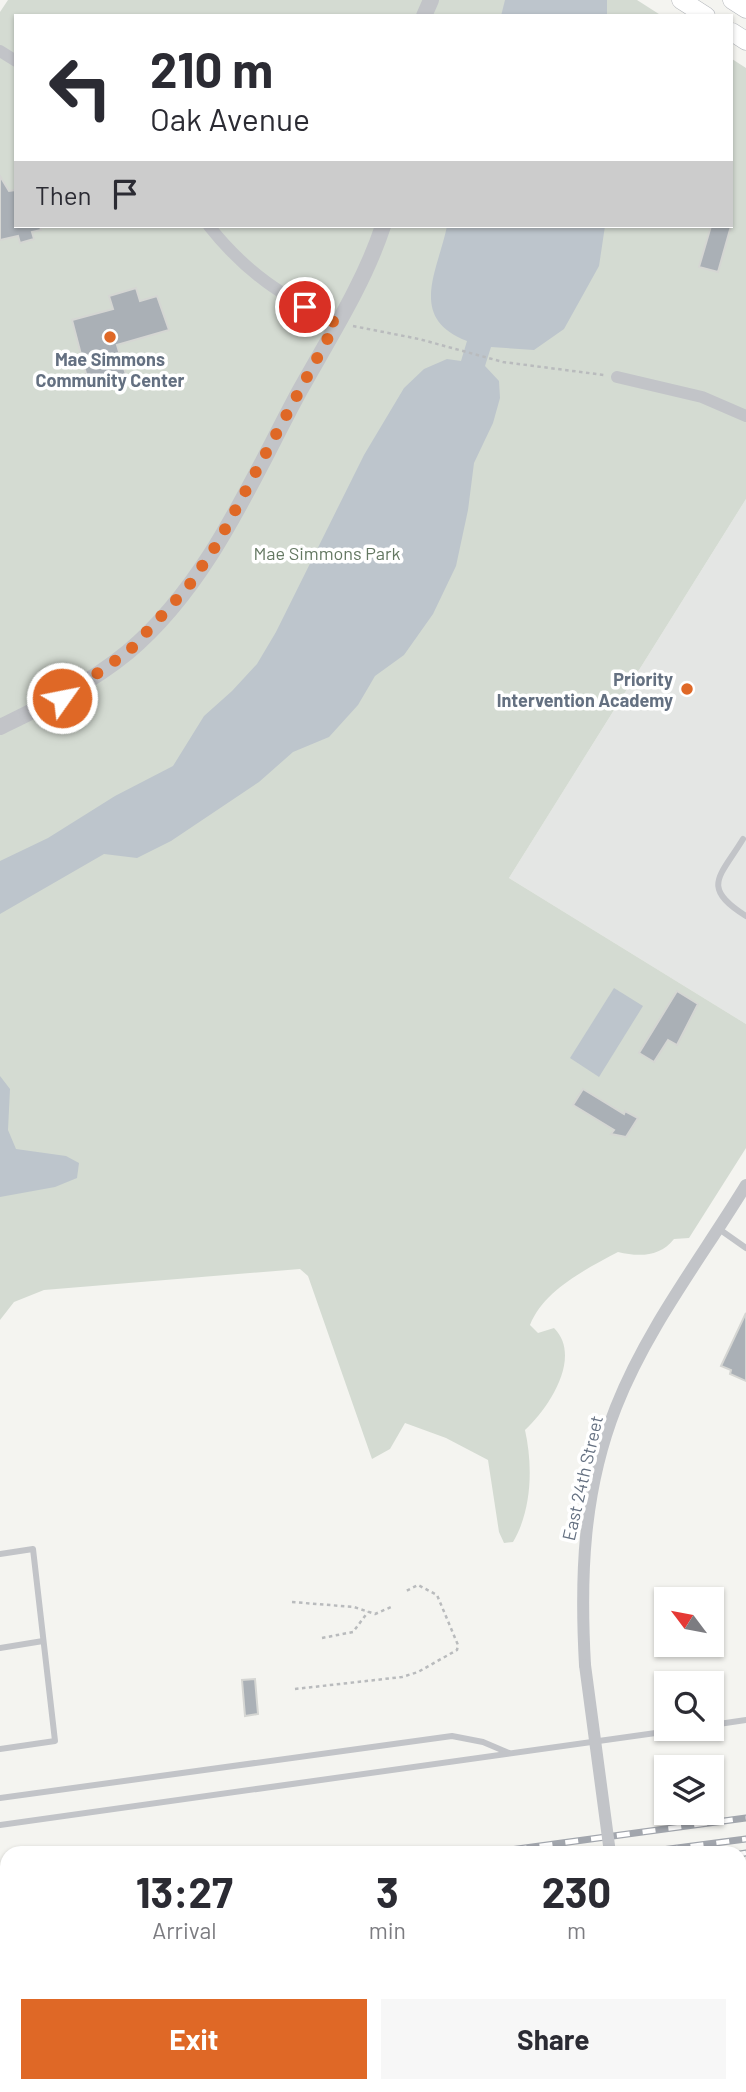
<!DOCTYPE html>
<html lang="en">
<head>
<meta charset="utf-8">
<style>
  :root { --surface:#fff; --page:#f7f7f7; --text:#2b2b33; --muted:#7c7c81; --accent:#df6826 }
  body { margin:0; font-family:Barlow,sans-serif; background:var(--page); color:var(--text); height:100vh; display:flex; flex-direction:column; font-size:26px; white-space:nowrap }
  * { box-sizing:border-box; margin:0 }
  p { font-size:23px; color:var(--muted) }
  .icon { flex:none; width:38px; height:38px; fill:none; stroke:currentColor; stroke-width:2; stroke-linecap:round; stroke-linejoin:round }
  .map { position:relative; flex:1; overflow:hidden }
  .details { position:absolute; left:0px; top:1846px; width:747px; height:247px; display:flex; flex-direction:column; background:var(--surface); border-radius:21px 21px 0 0; box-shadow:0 2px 5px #0004 }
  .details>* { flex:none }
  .guide { position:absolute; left:14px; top:14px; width:719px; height:214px; border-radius:0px; box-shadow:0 2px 5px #0004; background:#fff; color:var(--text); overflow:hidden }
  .needle { width:46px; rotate:302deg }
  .buttons { position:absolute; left:654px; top:1587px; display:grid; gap:14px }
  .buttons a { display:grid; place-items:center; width:70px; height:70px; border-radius:0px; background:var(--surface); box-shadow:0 2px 5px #0004; font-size:35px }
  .pin { position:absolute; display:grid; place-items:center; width:60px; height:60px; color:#fff; margin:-30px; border:4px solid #fff; border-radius:50%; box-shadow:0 2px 7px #0007 }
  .me { position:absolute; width:77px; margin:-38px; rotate:57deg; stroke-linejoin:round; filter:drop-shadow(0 0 5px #0008) }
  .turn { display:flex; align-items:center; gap:24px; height:147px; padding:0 21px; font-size:32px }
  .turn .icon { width:91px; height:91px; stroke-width:2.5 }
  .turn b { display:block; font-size:49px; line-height:60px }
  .then { display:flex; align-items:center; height:66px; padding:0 21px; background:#0003; gap:14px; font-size:26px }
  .eta { display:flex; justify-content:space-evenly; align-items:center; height:119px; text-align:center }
  .eta b { font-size:42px; font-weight:700; line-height:49px }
  .cta { display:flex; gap:14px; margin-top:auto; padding:14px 21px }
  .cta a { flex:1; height:80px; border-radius:0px; background:var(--accent); color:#fff; font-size:28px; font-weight:700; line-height:80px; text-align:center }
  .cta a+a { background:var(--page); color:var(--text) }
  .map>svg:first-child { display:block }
  .built { fill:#e4e6e4 }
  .green { fill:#d4dbd2 }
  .water { fill:#bdc5cc }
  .building { fill:#aab0b6; stroke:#d5d6d3; stroke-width:2 }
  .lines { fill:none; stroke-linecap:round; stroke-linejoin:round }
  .secondary-casing { stroke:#b4b7bc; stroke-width:19 }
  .path { stroke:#b9bbbd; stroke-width:2.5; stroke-dasharray:3.5 3.5; stroke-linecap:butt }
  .service { stroke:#c2c4c8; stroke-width:6 }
  .minor { stroke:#c2c4c8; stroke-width:12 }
  .tertiary { stroke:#c2c4c8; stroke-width:16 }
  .secondary { stroke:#fff; stroke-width:18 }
  .rail-casing { stroke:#a2a6ad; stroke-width:7 }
  .rail { stroke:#fff; stroke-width:4.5; stroke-dasharray:13; stroke-linecap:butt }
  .minor-bridge { stroke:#c2c4c8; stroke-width:12 }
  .route { stroke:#df6826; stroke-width:12; stroke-dasharray:0 21.6 }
  .poi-dot { fill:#df6826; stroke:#fff; stroke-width:2.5 }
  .labels { text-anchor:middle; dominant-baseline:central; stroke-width:7; stroke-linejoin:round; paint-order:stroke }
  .poi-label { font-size:18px; font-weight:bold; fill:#647081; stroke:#fff }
  .park-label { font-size:18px; fill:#647862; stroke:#fff }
  .street-label { font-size:18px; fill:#647081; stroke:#fff }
</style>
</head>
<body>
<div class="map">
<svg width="746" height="2092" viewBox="0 0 746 2092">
  <rect width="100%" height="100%" fill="#f4f4f0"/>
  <path class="built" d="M 746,499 L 746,1024 L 509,878 Z"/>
  <path class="green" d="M 8,0 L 637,0 L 662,16 L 16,16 L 16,226 L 732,226 L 732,59 L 746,68 L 746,499 L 509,878 L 746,1024 L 746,1148 L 689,1238 L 674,1239 C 660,1257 639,1257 618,1252 C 586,1269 544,1290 530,1325 L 538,1333 L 554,1328 C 583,1357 548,1409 525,1430 C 533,1466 532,1510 513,1542 L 504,1543 L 499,1532 L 488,1460 L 446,1438 L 405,1423 L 390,1449 L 372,1459 L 308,1276 L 300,1269 L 44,1290 L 14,1302 L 0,1320 L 0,12 Z"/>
  <g class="water">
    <path d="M 505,0 L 607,0 L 607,16 L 501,16 Z"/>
    <path d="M 447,226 L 605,226 L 599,266 L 564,329 L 534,350 L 491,347 L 485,366 L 499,381 L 500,398 L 493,423 L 474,463 L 468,510 L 456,566 L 433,614 L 404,655 L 375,676 L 358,705 L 329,737 L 293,752 L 259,782 L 171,841 L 137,858 L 104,854 L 0,914 L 0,861 L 48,838 L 115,796 L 173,766 L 204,716 L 232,691 L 257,664 L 276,632 L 364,455 L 404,388 L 424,369 L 447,359 L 461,361 L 467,341 C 407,318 438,271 447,226 Z"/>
    <path d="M 614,988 L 643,1006 L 599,1077 L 570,1058 Z"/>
    <path d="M 0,1076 L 10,1089 L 8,1130 L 16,1149 L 66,1156 L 79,1163 L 77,1178 L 55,1187 L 0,1197 Z"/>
  </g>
  <g class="building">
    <path d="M 0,176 L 9,191 L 16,190 L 16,226 L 40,226 L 41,230 L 32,232 L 34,239 L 20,243 L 18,236 L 0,240 Z"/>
    <path d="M 711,226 L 731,226 L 718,272 L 699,267 Z"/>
    <path d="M 136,288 L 140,301 L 157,296 L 169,330 L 117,345 L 127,378 L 90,389 L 72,320 L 113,309 L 109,296 Z"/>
    <path d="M 677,991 L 698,1004 L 677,1045 L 668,1040 L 654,1062 L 639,1053 Z"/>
    <path d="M 583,1089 L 624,1114 L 625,1111 L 638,1118 L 626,1137 L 611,1134 L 614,1130 L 573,1105 Z"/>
    <path d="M 746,1313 L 746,1381 L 730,1374 L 731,1370 L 721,1366 Z"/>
    <path d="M 255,1679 L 258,1714 L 245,1716 L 242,1680 Z"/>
  </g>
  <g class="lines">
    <g class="secondary-casing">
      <g id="secondary">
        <path d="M 681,0 L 706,16"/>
        <path d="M 732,0 L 746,9"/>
        <path d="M 732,32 L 746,41"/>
      </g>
    </g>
    <g class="path">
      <path d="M 353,326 L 419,339 L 503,362 L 604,375"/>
      <path d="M 292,1602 L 354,1607 L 375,1614 L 391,1607"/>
      <path d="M 322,1638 L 353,1632 L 368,1612"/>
      <path d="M 295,1689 L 402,1677 L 418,1672 L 457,1650 L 458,1645 L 437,1595 L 418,1585 L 404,1592"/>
    </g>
    <g class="service">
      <path d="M 743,839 C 720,877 700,887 746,916"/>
      <path d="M 719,1229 L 746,1248"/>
      <path d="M 0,1554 L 33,1549 L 55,1741 L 0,1749"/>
      <path d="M 0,1648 L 43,1641"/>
      <path d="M 712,1725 L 746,1720"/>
      <path d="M 0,1798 L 452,1736 L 483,1742 L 509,1753"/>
      <path d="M 0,1825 L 684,1729"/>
      <path d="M 111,2086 L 117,2092"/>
      <path d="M 580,2086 L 583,2092"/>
    </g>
    <g class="minor">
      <path d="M 0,51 L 16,61"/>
      <path d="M 209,226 C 247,274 283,296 336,323"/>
      <path d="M 617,377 L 702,397 L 746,416"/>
      <path d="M 585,1665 C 580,1576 583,1491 616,1407 C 647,1328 702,1257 746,1185"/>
      <path d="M 740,1912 L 746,1911"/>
      <path d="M 0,2009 L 7,2008"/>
      <path d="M 332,2086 L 342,2092"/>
      <path d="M 636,2086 L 636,2092"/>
    </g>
    <g class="tertiary">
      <path d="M 424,16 L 431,0"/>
      <path d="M 0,727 C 45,705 89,684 128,652 C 208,585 251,481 299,392 C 329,338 364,284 383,226"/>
    </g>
    <use href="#secondary" class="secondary"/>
    <g class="rail-casing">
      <g id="rail">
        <path d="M 488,1853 L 746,1818"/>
        <path d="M 639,1853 L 746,1839"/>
        <path d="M 740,1854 L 746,1853"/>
        <path d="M 0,1919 L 7,1918"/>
        <path d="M 0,1940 L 7,1939"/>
        <path d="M 0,1954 L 7,1953"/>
      </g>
    </g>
    <use href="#rail" class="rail"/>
    <path class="minor-bridge" d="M 585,1665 L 610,1853"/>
  </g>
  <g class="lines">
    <path class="route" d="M 62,698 L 129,651 L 188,587 L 217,544 L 336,323 L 305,307"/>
  </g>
  <g class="poi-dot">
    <circle cx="110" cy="337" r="7"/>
    <circle cx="687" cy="689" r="7"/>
  </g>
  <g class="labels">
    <g class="poi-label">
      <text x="110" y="359">Mae Simmons<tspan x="110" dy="21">Community Center</tspan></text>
      <text x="673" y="679" text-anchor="end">Priority<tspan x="673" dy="21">Intervention Academy</tspan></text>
    </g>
    <g class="park-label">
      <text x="327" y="553">Mae Simmons Park</text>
    </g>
    <g class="street-label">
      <text transform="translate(582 1478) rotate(-77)">East 24th Street</text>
    </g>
  </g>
</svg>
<div class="buttons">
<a><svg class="needle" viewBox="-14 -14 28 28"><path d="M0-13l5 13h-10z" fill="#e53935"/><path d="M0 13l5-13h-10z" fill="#7c7c81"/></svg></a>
<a><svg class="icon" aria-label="search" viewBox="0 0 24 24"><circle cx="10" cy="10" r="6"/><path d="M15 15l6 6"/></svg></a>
<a><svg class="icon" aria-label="layers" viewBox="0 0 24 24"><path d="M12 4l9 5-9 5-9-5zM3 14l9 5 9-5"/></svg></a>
</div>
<div class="pin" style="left:305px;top:307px;background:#d93025"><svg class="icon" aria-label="arrive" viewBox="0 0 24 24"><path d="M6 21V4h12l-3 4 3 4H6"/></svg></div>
<svg class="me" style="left:62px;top:698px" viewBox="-20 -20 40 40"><circle r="17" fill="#df6826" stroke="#fff" stroke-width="3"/><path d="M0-11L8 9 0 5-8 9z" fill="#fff"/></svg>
<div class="guide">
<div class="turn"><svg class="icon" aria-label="left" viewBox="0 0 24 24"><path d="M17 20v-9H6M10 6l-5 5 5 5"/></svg><div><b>210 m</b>Oak Avenue</div></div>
<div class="then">Then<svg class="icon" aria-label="arrive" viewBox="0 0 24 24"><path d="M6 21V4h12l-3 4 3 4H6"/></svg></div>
</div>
<section class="details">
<div class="eta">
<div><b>13:27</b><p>Arrival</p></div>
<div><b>3</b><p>min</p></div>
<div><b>230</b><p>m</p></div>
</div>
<div class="cta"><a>Exit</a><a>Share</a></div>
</section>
</div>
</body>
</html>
